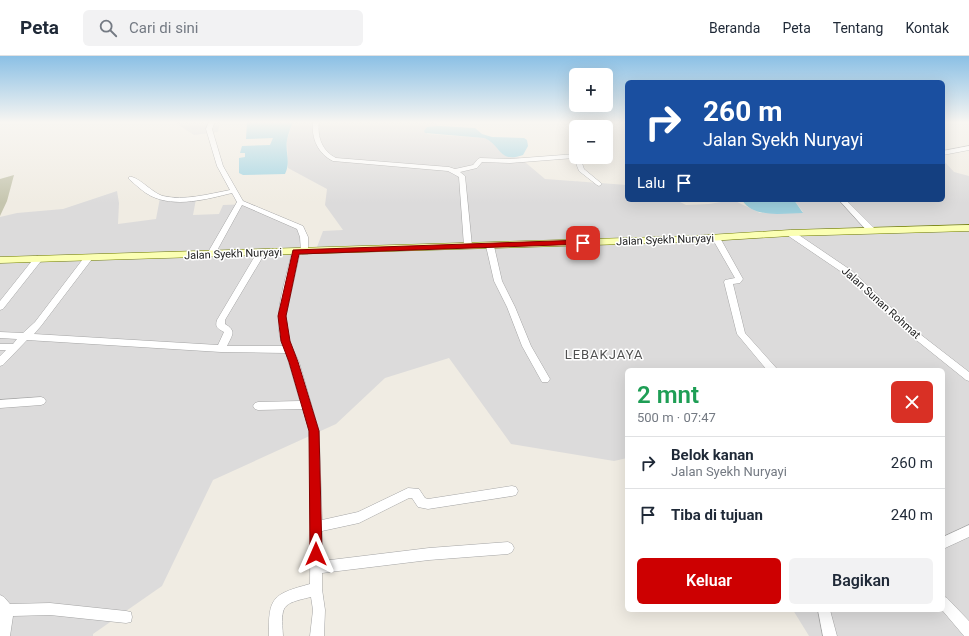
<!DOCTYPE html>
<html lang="id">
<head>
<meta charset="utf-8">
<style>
  :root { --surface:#fff; --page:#f2f2f3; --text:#1f2937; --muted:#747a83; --line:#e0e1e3; --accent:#cd0001 }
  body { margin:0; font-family:Roboto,sans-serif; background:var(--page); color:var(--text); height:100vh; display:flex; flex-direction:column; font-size:15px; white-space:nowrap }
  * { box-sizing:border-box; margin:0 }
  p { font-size:13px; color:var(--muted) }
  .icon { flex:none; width:22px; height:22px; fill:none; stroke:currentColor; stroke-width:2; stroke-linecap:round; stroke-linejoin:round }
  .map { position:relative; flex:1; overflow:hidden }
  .sheet { position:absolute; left:625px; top:312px; width:320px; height:244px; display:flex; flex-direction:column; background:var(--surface); border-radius:6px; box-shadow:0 4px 16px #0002 }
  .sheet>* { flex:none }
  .hud { position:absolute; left:625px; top:24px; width:320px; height:122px; border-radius:6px; box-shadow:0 4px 16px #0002; background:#1a4fa0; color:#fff; overflow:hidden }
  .tools { position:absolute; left:569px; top:12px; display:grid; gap:8px }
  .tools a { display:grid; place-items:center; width:44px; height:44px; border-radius:6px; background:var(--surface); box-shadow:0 4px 16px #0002; font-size:20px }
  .pin { position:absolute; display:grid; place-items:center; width:34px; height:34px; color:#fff; margin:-17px; border-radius:8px; box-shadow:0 2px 6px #0006 }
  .me { position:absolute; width:44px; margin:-22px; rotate:0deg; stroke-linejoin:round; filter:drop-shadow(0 0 3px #0008) }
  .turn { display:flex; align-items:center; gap:14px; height:84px; padding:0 12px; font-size:18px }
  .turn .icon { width:52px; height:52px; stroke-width:2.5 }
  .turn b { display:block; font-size:28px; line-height:34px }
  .then { display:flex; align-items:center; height:38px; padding:0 12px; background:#0003; gap:8px; font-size:15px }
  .round { display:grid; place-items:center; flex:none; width:42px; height:42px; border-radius:6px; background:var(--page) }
  .head { display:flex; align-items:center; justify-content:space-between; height:68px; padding:0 12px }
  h1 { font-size:24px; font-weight:600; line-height:30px; color:#1e9e55 }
  .primary-button { display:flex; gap:8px; margin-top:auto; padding:8px 12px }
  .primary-button a { flex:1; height:46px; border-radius:6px; background:var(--accent); color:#fff; font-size:16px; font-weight:600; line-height:46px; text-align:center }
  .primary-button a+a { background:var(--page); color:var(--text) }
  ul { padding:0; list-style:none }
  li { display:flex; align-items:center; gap:12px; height:52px; padding:0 12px; border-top:1px solid var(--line) }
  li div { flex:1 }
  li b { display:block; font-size:15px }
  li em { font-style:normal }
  header { display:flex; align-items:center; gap:24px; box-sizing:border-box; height:56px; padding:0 20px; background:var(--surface); border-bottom:1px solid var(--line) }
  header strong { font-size:19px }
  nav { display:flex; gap:22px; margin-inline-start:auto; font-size:14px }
  .search { width:280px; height:36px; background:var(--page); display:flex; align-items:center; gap:10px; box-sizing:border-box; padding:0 14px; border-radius:6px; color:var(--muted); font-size:15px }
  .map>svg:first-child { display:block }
  .residential { fill:#dcdbdb }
  .construction { fill:#c5c5ae }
  .water { fill:#a0d3e1 }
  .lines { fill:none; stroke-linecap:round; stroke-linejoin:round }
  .street-casing { stroke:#a5a5a5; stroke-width:1 }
  .secondary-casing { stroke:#6e7b00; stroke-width:1 }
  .street { fill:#fff; fill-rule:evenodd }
  .secondary { fill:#fbffb3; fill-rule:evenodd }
  .route { fill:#cd0001; stroke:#850001 }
  .labels { text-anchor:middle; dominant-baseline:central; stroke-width:3; stroke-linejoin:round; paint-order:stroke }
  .street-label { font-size:11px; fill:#1e1e1e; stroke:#fff }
  .quarter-label { font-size:13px; letter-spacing:1px; fill:#515151; stroke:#fff }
</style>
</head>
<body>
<header>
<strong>Peta</strong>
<div class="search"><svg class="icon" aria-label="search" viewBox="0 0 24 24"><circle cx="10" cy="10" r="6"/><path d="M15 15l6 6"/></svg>Cari di sini</div>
<nav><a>Beranda</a><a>Peta</a><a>Tentang</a><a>Kontak</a></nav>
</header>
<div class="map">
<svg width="969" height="580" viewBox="0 0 969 580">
  <rect width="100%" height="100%" fill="#f0ece3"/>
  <g class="residential">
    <path d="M 174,66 L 220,66 L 218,76 L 194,79 Z"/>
    <path d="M 293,66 L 435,66 L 438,70 L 427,71 L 427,78 L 484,82 L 491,84 L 513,101 L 519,101 L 545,123 L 627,129 L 627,144 L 676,144 L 686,149 L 709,148 L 733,144 L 760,157 L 803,156 L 794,144 L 943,144 L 943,104 L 954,116 L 969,120 L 969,580 L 809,580 L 793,554 L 943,554 L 943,314 L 627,314 L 627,402 L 614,405 L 511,388 L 449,302 L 385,322 L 336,368 L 213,424 L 162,530 L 93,578 L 93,580 L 0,580 L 0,161 L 17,157 L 63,153 L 117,135 L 119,147 L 118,168 L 156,163 L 160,142 L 196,143 L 193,159 L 219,158 L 223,149 L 251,148 L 302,170 L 306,176 L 307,191 L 317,191 L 323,175 L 343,174 L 325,149 L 327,133 L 288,112 L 287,84 Z"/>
  </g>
  <path class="construction" d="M 14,119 L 7,145 L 0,160 L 0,123 Z"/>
  <g class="water">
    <path d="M 247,66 L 293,66 C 291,71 288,78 287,84 C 285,96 291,106 285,118 L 243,119 L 239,117 L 239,102 L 245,101 L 245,97 L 240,97 L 242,90 L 270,89 L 273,82 L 246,83 Z"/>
    <path d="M 438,70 L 475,72 L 482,78 L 492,81 L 524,82 L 527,84 L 528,90 L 523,99 C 498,108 501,88 484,82 L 425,77 L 424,75 L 427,71 Z"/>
    <path d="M 742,144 L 794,144 L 803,157 C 783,157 754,163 742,144 Z"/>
  </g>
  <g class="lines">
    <g class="street-casing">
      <g id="street">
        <path d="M 209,66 L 215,66 L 212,73 L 223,110 L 243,145 L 303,170 L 308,181 L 308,198 L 302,198 L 301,196 L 300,181 L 297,173 L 242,149 L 214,200 L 208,200 L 207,198 L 237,146 L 232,137 C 207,143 176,152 151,140 C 143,136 136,129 129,123 L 129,121 C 137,119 152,137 163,140 C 184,145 209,138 230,134 L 217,110 L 206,73 Z"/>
        <path d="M 313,66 L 319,66 C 317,81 322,95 336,102 L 449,111 L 455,113 L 473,109 L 478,103 L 480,102 L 510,103 L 576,98 L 576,101 L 580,101 L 584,113 L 602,128 L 599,130 L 597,129 L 579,115 L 574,102 L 510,107 L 482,106 L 477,112 L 460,116 L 465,120 L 472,190 L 468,192 L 464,190 L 459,121 L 448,115 L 333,105 C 318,98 311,82 313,66 Z"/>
        <path d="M 969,90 L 969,94 L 943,99 L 943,95 Z"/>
        <path d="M 839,144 L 846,144 L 875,173 L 875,177 L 869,177 Z"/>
        <path d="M 787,175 L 793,175 L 852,215 L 916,275 L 969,316 L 969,325 L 966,324 L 910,279 L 846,219 L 787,179 Z"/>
        <path d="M 713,180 L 719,180 L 743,223 L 740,227 L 733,228 L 745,277 L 778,314 L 767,314 L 737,278 L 724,226 L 725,224 L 735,222 L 712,182 Z"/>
        <path d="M 487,188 L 490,188 L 494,190 L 502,225 L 515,251 L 531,290 L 550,323 L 548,326 L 542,326 L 522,290 L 507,251 L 494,225 L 486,190 Z"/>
        <path d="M 296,193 L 300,196 L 286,260 L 289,285 L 299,306 L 319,375 L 322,464 L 358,456 L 408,432 L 419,433 L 425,442 L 428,443 L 512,430 L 516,431 L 518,435 L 516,439 L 512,440 L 428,453 L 418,451 L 412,442 L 409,442 L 359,467 L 322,475 L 322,505 L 429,492 L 508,486 L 512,488 L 514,492 L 512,496 L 508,498 L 429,504 L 322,517 L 322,533 L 325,554 L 324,580 L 310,580 L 313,554 L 311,541 C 281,548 281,549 283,580 L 269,580 C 268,541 273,538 310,528 L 311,424 L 309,375 L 303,353 L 258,354 L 255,353 L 253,350 L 255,347 L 258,346 L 300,345 L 286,297 L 221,296 L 27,284 L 3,309 L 0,310 L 0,300 L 6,294 L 0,294 L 0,288 L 13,288 L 17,283 L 0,282 L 0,276 L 23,277 L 35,266 L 86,199 L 92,199 L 93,201 L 92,203 L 41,270 L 34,278 L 218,289 L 224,276 C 217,272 215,271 217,264 L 258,195 L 261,194 L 265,197 L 225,264 L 225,268 C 237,275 232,279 227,290 L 283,290 C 271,262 286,224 292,196 Z"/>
        <path d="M 38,200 L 42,203 L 41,205 L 3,253 L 0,254 L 0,245 L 35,201 Z"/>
        <path d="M 41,341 L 44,342 L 46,345 L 44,348 L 41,349 L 0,352 L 0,344 Z"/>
        <path d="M 969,469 L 969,481 L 943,493 L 943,481 Z"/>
        <path d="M 0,539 L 4,541 L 10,548 L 50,547 L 126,555 L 131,556 L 132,561 L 131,566 L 126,567 L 50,559 L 13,560 L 10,580 L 0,580 Z"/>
        <path d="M 943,540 L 947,542 L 969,565 L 969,580 L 964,580 L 942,554 L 943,554 Z"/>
        <path d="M 818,554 L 830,554 L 837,580 L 823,580 Z"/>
      </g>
    </g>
    <g class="secondary-casing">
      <path id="secondary" d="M 969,169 L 969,175 L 790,180 L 692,186 L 0,207 L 0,201 L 692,180 L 790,174 Z"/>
    </g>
    <use href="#street" class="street"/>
    <use href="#secondary" class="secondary"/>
  </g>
  <linearGradient id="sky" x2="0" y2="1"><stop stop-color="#8bc0e5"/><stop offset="0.45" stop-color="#f8f6f2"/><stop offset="1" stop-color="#f8f6f2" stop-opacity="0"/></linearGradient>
  <rect width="969" height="147" fill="url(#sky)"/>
  <path class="route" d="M 583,184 L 586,185 L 586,188 L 299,198 L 286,260 L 290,285 L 298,306 L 319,375 L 322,498 L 321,503 L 316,504 L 312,503 L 310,498 L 309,375 L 289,306 L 281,285 L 278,260 L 293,194 Z"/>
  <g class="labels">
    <g class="street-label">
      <text transform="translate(665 184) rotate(-2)">Jalan Syekh Nuryayi</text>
      <text transform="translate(233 198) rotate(-2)">Jalan Syekh Nuryayi</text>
      <text transform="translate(881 247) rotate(42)">Jalan Sunan Rohmat</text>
    </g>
    <g class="quarter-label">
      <text x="604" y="298">LEBAKJAYA</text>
    </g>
  </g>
</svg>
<div class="tools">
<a>+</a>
<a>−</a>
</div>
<div class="pin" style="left:583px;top:187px;background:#d93025"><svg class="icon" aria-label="arrive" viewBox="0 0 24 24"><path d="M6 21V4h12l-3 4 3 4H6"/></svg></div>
<svg class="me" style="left:316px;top:498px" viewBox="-20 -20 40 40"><path d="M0-17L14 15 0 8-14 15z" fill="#cd0001" stroke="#fff" stroke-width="4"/></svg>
<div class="hud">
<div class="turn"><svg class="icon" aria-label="right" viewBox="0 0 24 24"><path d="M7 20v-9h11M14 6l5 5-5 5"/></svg><div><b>260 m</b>Jalan Syekh Nuryayi</div></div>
<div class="then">Lalu<svg class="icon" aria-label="arrive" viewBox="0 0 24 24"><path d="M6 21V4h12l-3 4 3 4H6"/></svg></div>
</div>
<section class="sheet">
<div class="head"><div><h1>2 mnt</h1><p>500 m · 07:47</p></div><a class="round" style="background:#d93025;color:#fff"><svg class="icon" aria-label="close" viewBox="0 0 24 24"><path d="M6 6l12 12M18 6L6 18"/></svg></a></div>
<ul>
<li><svg class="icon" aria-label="right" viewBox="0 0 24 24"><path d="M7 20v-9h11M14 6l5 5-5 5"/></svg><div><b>Belok kanan</b><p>Jalan Syekh Nuryayi</p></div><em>260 m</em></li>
<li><svg class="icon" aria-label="arrive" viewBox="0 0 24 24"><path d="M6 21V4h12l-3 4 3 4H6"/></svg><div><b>Tiba di tujuan</b></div><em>240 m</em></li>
</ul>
<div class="primary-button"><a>Keluar</a><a>Bagikan</a></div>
</section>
</div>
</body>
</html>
